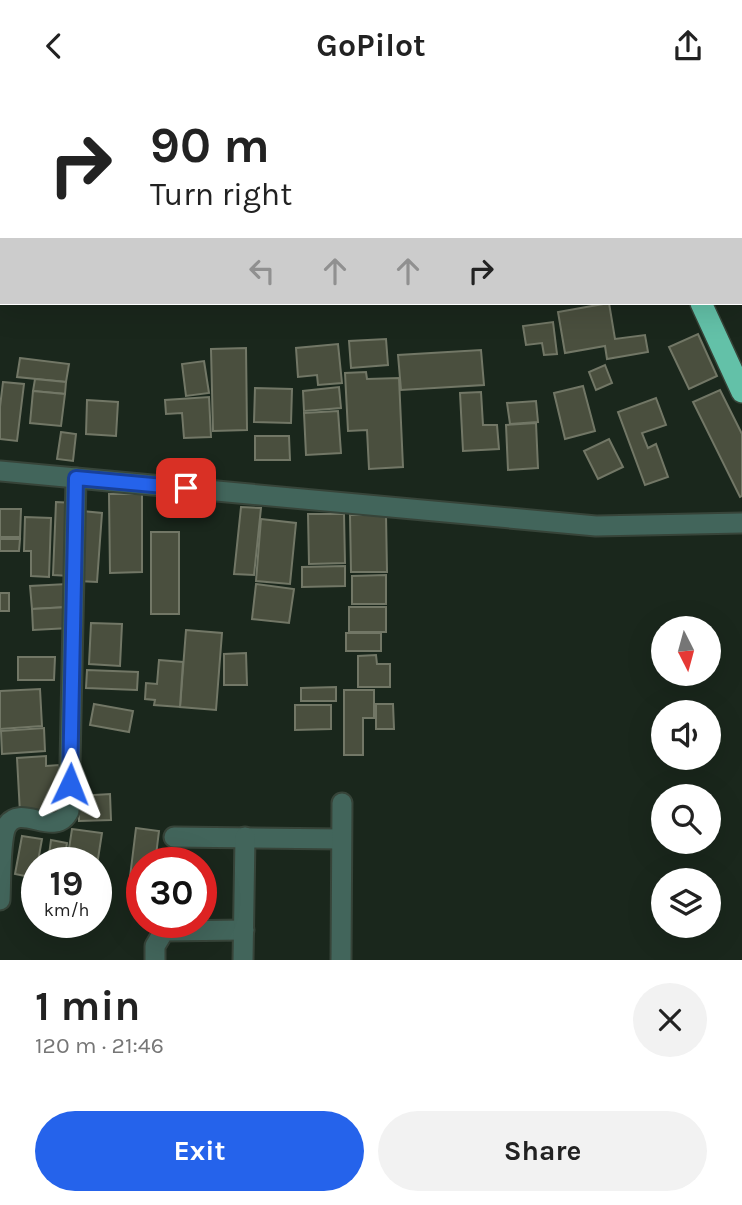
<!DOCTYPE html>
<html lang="en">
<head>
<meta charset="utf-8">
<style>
  :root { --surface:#fff; --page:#f2f2f2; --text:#222; --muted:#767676; --accent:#2563eb }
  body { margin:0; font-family:Karla,sans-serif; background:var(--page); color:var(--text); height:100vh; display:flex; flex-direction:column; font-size:26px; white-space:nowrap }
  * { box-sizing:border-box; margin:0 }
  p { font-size:23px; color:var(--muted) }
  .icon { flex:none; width:38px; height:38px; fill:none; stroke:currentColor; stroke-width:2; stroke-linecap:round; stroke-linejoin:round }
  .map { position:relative; height:869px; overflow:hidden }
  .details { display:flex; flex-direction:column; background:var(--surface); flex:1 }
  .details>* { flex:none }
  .top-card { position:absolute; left:0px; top:0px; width:742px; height:214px; box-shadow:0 7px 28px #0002; background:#fff; color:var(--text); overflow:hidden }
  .needle { width:46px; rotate:174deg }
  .tools { position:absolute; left:651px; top:525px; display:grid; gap:14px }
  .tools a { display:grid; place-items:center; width:70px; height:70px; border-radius:50%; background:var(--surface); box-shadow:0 7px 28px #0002; font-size:35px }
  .speed { position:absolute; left:21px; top:756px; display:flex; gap:14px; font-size:35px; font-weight:700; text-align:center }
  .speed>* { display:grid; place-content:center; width:91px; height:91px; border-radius:50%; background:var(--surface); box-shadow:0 7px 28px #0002; line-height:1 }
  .speed small { font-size:18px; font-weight:400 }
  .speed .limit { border:10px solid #d22; background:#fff; color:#111 }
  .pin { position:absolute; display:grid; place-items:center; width:60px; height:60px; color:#fff; margin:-30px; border-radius:14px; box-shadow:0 4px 10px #0006 }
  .me { position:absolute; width:77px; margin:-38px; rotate:2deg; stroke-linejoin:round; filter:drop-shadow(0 0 5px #0008) }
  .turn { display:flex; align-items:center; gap:24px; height:147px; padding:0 35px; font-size:32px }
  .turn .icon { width:91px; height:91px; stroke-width:2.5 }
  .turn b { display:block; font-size:49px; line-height:60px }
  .lanes { display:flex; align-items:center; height:66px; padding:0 35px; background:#0003; justify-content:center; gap:35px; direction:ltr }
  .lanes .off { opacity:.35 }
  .round { display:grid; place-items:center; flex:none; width:74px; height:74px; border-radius:37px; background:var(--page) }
  .head { display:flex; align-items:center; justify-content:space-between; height:119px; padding:0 35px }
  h1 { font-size:42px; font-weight:700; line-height:52px }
  .cta { display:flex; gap:14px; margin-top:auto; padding:14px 35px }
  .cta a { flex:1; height:80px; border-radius:42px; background:var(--accent); color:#fff; font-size:28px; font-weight:700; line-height:80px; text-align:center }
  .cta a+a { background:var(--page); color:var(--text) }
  header { display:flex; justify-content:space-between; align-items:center; height:91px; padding:0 35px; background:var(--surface); font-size:32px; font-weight:700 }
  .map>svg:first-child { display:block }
  .building { fill:#4a4f3e; stroke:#727766; stroke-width:2 }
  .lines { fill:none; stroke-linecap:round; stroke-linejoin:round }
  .street-casing { stroke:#374439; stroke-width:23 }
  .highway-casing { stroke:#374439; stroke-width:24 }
  .street { stroke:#42655b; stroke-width:19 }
  .highway { stroke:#63c1a8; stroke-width:21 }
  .route-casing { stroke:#184099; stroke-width:18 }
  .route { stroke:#2563eb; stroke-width:12 }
</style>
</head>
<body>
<header><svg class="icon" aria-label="back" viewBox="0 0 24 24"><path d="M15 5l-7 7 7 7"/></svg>GoPilot<svg class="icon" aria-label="share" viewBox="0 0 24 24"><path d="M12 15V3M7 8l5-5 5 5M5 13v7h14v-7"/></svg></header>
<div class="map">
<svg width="742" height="869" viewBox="0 0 742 869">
  <rect width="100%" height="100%" fill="#1a271c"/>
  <g class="building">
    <path d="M 740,133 L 742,138 L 742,208 L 740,209 Z"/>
    <path d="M 609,212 L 615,248 L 645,244 L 648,261 L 607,268 L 605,255 L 565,262 L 558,221 Z"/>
    <path d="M 553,231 L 557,263 L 544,264 L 542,252 L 526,254 L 523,235 Z"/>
    <path d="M 698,243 L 717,285 L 689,298 L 669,256 Z"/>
    <path d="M 386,248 L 388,274 L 351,277 L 349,250 Z"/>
    <path d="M 338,253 L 342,292 L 318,294 L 317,284 L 298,286 L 296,257 Z"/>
    <path d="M 246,257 L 247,339 L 213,340 L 211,258 Z"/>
    <path d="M 481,259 L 484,294 L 401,299 L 398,264 Z"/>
    <path d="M 20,267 L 69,273 L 66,291 L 17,286 Z"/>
    <path d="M 204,270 L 209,302 L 186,305 L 182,273 Z"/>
    <path d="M 605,274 L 612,292 L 596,299 L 589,281 Z"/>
    <path d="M 366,281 L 367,288 L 399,287 L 403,376 L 369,378 L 367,339 L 348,340 L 345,282 Z"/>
    <path d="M 35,288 L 66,291 L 65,303 L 33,300 Z"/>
    <path d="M 3,291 L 24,293 L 17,350 L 0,348 L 0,316 Z"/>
    <path d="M 583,295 L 595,340 L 565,348 L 554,302 Z"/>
    <path d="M 339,296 L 341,317 L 304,320 L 303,300 Z"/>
    <path d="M 255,297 L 292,298 L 291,332 L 254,331 Z"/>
    <path d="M 720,299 L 742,343 L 742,405 L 740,406 L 693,311 Z"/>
    <path d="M 33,300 L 65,303 L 61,335 L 30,332 Z"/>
    <path d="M 481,301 L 483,334 L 497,334 L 499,358 L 463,360 L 460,302 Z"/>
    <path d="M 209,306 L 211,346 L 184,347 L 182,322 L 166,323 L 165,309 Z"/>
    <path d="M 656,307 L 666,334 L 642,342 L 648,357 L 656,353 L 668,386 L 645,394 L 618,321 Z"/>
    <path d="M 87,309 L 118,311 L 116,345 L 86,343 Z"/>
    <path d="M 536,310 L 538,331 L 510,333 L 507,312 Z"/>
    <path d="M 338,320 L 341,362 L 306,364 L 304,322 Z"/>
    <path d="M 536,332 L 538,377 L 508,379 L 506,334 Z"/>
    <path d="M 61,341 L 76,343 L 73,370 L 57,368 Z"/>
    <path d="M 255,345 L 289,345 L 290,369 L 255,369 Z"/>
    <path d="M 609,348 L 623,376 L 598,388 L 584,360 Z"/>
    <path d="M 109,403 L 142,403 L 142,481 L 110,482 Z"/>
    <path d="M 56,411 L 74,412 L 70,485 L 53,484 Z"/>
    <path d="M 241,416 L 261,417 L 254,484 L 234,483 Z"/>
    <path d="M 0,418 L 21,418 L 20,446 L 0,446 Z"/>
    <path d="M 82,420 L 102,422 L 97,491 L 78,490 Z"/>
    <path d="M 308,423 L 344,423 L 345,472 L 309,473 Z"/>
    <path d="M 350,424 L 386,424 L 387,481 L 351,481 Z"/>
    <path d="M 25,426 L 51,427 L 49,486 L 31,485 L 31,460 L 24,460 Z"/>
    <path d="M 261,428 L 296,432 L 290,493 L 256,490 Z"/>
    <rect x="151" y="441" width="28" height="82"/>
    <path d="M 0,448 L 20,448 L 19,460 L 0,460 Z"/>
    <path d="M 345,475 L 345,495 L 302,496 L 302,476 Z"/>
    <path d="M 386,484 L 386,513 L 352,513 L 352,485 Z"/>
    <path d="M 67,493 L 68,516 L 32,518 L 30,495 Z"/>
    <path d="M 256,493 L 294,498 L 289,532 L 252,528 Z"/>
    <rect x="0" y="502" width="9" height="18"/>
    <path d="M 68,516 L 70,537 L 33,539 L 32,518 Z"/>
    <rect x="349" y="516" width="37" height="25"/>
    <path d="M 91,532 L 122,533 L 120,575 L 89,573 Z"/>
    <path d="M 186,539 L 222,542 L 216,619 L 180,616 Z"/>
    <rect x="346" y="542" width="35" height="18"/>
    <path d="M 246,562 L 247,594 L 224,594 L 224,563 Z"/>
    <path d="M 376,564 L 377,573 L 390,573 L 390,596 L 358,596 L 358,565 Z"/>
    <path d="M 18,566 L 55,566 L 54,589 L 18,589 Z"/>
    <path d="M 159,569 L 183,571 L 180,616 L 154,614 L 155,609 L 145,608 L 146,592 L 157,593 Z"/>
    <path d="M 87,579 L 138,581 L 137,599 L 86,597 Z"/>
    <path d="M 336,596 L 336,610 L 301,610 L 301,597 Z"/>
    <path d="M 40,598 L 42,635 L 0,638 L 0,600 Z"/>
    <path d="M 344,599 L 374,599 L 374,627 L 363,627 L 363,664 L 344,664 Z"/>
    <path d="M 94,613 L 133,620 L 129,641 L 90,634 Z"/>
    <path d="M 376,613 L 393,613 L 394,638 L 376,638 Z"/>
    <path d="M 295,614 L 331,614 L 331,638 L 295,639 Z"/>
    <path d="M 44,637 L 45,660 L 2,663 L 1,640 Z"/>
    <path d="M 46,665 L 46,675 L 59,674 L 62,718 L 20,722 L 17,667 Z"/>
    <path d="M 110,703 L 111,729 L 79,730 L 78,705 Z"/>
    <path d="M 136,737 L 159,740 L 155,772 L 142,772 L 142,787 L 130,786 Z"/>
    <path d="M 72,738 L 102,742 L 98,768 L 68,764 Z"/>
    <path d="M 22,745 L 42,748 L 35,787 L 15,783 Z"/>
    <path d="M 51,749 L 67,752 L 64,772 L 48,772 Z"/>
  </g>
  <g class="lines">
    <g class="street-casing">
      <g id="street">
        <path d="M 0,380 L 596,435 L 742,432"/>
        <path d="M 174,746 L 341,748"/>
        <path d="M 0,809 C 1,792 0,750 6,736 C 20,710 55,749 69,720 L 76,387"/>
        <path d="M 155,869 L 155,855 L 164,840 L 244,839"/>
        <path d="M 243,869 L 245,746"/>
        <path d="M 341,869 L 342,712"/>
      </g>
    </g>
    <g class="highway-casing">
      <g id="highway">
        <path d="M 603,0 L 604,2"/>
        <path d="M 701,212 L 742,301"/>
      </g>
    </g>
    <use href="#street" class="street"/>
    <use href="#highway" class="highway"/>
  </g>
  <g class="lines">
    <g class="route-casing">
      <path id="route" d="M 70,693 L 76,387 L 186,397"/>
    </g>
    <use href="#route" class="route"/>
  </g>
</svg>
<div class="tools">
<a><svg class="needle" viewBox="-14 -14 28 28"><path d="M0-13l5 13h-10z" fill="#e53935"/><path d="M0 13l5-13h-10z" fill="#767676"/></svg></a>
<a><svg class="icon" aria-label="sound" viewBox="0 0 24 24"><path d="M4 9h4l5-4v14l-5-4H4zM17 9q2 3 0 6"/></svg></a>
<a><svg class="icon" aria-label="search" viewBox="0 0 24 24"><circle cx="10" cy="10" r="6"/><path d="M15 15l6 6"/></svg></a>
<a><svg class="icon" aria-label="layers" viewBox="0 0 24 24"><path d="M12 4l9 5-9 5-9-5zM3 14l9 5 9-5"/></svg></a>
</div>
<div class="speed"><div>19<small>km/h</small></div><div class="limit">30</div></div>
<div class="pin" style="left:186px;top:397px;background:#d93025"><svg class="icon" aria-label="arrive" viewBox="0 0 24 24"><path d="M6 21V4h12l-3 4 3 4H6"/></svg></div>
<svg class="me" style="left:70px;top:693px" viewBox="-20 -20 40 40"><path d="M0-17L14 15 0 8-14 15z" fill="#2563eb" stroke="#fff" stroke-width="4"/></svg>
<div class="top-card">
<div class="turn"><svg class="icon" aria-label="right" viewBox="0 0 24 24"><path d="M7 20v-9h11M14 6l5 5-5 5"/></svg><div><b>90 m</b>Turn right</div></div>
<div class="lanes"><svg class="icon off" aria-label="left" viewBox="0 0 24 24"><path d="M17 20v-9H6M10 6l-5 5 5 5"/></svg><svg class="icon off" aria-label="ahead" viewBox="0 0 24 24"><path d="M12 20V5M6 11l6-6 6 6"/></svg><svg class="icon off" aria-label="ahead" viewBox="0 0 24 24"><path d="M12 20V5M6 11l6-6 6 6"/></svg><svg class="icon" aria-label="right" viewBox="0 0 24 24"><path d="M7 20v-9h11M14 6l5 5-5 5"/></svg></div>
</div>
</div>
<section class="details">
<div class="head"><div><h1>1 min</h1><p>120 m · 21:46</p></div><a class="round"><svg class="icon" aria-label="close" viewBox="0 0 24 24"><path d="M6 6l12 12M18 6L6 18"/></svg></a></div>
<div class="cta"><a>Exit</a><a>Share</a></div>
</section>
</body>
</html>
